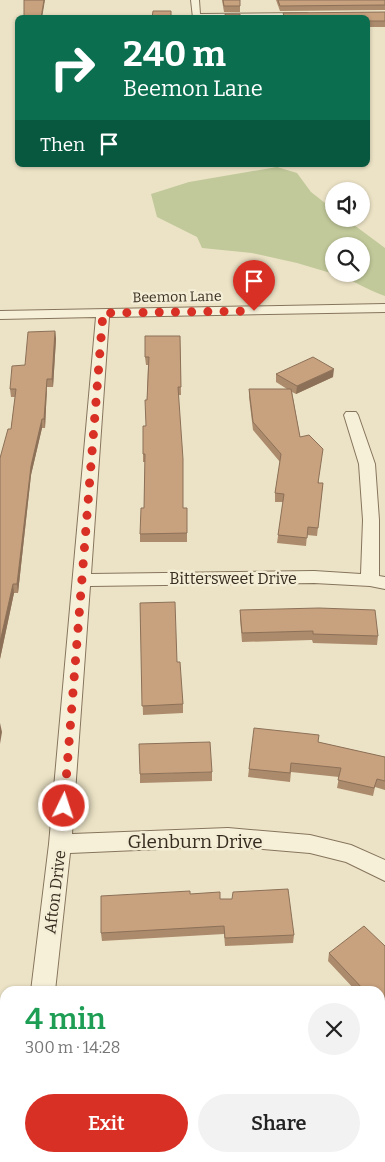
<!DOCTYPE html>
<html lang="en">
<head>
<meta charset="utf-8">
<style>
  :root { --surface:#fff; --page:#f2f2f2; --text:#222; --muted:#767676; --accent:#d93025 }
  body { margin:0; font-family:Bitter,serif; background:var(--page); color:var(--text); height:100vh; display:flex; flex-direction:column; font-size:19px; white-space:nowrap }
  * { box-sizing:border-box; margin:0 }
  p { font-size:16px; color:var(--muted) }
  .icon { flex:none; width:28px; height:28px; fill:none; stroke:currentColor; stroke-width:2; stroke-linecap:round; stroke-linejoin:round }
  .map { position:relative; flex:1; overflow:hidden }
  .side { position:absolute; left:0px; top:986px; width:385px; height:176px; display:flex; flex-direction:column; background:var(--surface); border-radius:15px 15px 0 0; box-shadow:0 1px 4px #0004 }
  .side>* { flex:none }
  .banner { position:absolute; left:15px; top:15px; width:355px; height:152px; border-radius:8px; box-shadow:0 1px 4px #0004; background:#0b6e4f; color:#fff; overflow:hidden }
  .controls { position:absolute; left:325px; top:182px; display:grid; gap:10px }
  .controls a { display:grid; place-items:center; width:45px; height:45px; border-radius:50%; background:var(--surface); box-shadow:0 1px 4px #0004; font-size:25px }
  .pin { position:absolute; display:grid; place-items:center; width:42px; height:42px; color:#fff; margin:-51px -21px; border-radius:50% 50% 50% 0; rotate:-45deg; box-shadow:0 0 5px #0007 }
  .pin .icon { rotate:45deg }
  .me { position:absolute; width:55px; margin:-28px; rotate:4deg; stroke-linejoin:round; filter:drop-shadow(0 0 4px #0008) }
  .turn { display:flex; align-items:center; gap:18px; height:105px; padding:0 25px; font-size:22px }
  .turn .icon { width:65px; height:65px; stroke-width:2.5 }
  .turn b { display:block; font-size:35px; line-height:42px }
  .then { display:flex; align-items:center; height:48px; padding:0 25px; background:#0003; gap:10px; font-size:19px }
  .round { display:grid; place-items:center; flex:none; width:52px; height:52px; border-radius:26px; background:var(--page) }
  .overview { display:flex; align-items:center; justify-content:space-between; height:85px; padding:0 25px }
  h1 { font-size:30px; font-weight:600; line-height:38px; color:#1e9e55 }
  .primary-button { display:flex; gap:10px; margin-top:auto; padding:10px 25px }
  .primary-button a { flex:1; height:58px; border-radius:30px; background:var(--accent); color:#fff; font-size:20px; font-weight:600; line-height:58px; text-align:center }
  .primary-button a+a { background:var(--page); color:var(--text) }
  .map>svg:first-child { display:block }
  .green { fill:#c1c99a }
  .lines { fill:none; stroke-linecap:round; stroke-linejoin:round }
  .street-casing { stroke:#86755d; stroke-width:2 }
  .street { fill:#f7f0d9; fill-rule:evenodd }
  .wall { fill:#ac8a6c }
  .shaded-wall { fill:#8c7158 }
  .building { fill:#c8a17e; stroke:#8c7158 }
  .route { stroke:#d93025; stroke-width:9; stroke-dasharray:0 16.2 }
  .labels { text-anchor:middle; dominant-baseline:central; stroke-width:5; stroke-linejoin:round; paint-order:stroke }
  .far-street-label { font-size:14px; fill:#372c20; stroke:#f4edd5 }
  .street-label { font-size:16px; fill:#372c20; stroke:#f4edd5 }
  .near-street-label { font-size:19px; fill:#372c20; stroke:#f4edd5 }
</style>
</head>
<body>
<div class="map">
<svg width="385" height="1162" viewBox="0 0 385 1162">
  <rect width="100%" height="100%" fill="#ece3c6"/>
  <path class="green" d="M 277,167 L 297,173 L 311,192 L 334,210 L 334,219 L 346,219 L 385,248 L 385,296 C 367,290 352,279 334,274 L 361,274 L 361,246 L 334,246 L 334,274 L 297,263 L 252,253 L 202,248 L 197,237 L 157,217 L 151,194 L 189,182 Z"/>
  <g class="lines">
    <g class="street-casing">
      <g id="street">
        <path d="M 191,0 L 199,0 L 200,14 L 307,13 L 311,15 L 307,17 L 193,18 Z"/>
        <path d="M 385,304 L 385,312 L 109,317 L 91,574 L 314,571 L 361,574 L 363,520 L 359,464 L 344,415 L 346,412 L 356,412 L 358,415 L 375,464 L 379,520 L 379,576 L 385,577 L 385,589 L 370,586 L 314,583 L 90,586 L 72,834 L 228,828 L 310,835 L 351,845 L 385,860 L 385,881 L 346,862 L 310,853 L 228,846 L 70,853 L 55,991 L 31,991 L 49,844 L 96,317 L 0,319 L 0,311 Z"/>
        <path d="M 5,1147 L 5,1158 L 24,1158 L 24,1162 L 0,1162 L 0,1152 Z"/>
      </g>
    </g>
    <use href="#street" class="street"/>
  </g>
  <g class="wall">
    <path d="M 222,0 L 240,0 L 240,12 L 224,12 Z"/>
    <path d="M 276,0 L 385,0 L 385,10 L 280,11 Z"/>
    <path d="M 385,12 L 385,27 L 368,27 L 368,18 L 283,18 L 283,13 Z"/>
    <path d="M 55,331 L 56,339 L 53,387 L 47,387 L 45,428 L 42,428 L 31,475 L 18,593 L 14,593 L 0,659 L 0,458 L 11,429 L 15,397 L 11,397 L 10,389 L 25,365 Z"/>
    <path d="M 180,336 L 181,395 L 178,395 L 183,508 L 187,508 L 187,542 L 140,542 L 140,534 L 144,508 L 145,462 L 143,462 L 143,454 L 146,426 L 148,365 L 146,365 L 145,357 Z"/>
    <path d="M 276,374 L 333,377 L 296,394 L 292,392 L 300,437 L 319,483 L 323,483 L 317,536 L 307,535 L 306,546 L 277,543 L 283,502 L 275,502 L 275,493 L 280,462 L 253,430 L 249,397 L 249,389 L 287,389 L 276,382 Z"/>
    <path d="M 140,603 L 177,662 L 183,704 L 183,713 L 143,715 Z"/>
    <path d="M 240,610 L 378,636 L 377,645 L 313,643 L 312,640 L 242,642 L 240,619 Z"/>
    <path d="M 318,742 L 385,757 L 385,790 L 375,787 L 373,796 L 337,788 L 339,777 L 291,772 L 290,782 L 248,777 L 249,769 Z"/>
    <path d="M 212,772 L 212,781 L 140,783 L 140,774 Z"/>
    <path d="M 190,894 L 220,899 L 294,935 L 293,943 L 225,946 L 224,934 L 102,941 L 101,933 Z"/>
    <path d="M 385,946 L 385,1022 L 380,1017 L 380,991 L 356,991 L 328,961 L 329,953 Z"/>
  </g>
  <g class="shaded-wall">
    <path d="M 44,0 L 45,0 L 42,18 L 41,18 Z"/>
    <path d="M 55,331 L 56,339 L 53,387 L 52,379 Z"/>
    <path d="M 334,369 L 333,377 L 296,394 L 297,386 Z"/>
    <path d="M 47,379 L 47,387 L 45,428 L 44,419 Z"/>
    <path d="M 42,419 L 42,428 L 31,475 L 18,593 L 17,584 L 31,466 Z"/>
    <path d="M 13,584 L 14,593 L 0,659 L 0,642 Z"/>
    <path d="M 0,723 L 2,732 L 0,744 Z"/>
  </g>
  <g class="building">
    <path d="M 24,0 L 44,0 L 41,18 L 24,18 Z"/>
    <path d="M 223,0 L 240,0 L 240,6 L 224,6 Z"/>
    <path d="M 278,0 L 385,0 L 385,5 L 280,6 Z"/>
    <path d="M 153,11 L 171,11 L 171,18 L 152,18 Z"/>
    <path d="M 385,12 L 385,21 L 368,21 L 368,18 L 285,18 L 283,13 Z"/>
    <path d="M 225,14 L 240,14 L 240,17 L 250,18 L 226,18 Z"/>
    <path d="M 55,331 L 52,379 L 47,379 L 44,419 L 42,419 L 31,466 L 17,584 L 13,584 L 0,642 L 0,458 L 8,429 L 11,429 L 16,389 L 10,389 L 12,366 L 25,365 L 28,332 Z"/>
    <path d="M 145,336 L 180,336 L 181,387 L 178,387 L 183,459 L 183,508 L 187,508 L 187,533 L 140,534 L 141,508 L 144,508 L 145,454 L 143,454 L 143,426 L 146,426 L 145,400 L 147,400 L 149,357 L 145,357 Z"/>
    <path d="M 313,357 L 334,369 L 297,386 L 276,374 Z"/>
    <path d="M 249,389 L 291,389 L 300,437 L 309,435 L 323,449 L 318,483 L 323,483 L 318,528 L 308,527 L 307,538 L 278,535 L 284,494 L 275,493 L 281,454 L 253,422 Z"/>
    <path d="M 175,602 L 177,662 L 180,662 L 183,704 L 142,706 L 140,603 Z"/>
    <path d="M 319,608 L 375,610 L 378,636 L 313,634 L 313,631 L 242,633 L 240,610 Z"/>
    <path d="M 254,728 L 319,735 L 318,742 L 385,757 L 385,781 L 377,779 L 374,788 L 338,780 L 341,768 L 291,763 L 290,773 L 249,769 Z"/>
    <path d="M 210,742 L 212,772 L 140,774 L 139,744 Z"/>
    <path d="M 288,889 L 294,935 L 225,938 L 224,926 L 101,933 L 101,896 L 190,891 L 190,894 L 220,892 L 220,899 L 232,899 L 233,892 Z"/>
    <path d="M 364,926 L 385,946 L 385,1012 L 380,1007 L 380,991 L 365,991 L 329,953 Z"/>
    <path d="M 110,1158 L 162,1158 L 161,1162 L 109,1162 Z"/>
  </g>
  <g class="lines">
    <path class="route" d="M 64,806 L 103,313 L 254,311"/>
  </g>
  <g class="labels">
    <g class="far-street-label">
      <text transform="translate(177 297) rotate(-1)">Beemon Lane</text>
    </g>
    <g class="street-label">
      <text x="233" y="578">Bittersweet Drive</text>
      <text transform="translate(55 892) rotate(-83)">Afton Drive</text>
    </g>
    <g class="near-street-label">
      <text x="195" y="841">Glenburn Drive</text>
    </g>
  </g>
</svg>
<div class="controls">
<a><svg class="icon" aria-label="sound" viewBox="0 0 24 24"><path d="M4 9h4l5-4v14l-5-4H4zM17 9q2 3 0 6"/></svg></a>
<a><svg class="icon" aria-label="search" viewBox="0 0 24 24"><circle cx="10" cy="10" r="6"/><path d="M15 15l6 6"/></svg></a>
</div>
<div class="pin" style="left:254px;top:311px;background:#d93025"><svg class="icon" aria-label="arrive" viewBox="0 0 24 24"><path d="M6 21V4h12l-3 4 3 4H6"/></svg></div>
<svg class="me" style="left:64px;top:806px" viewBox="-20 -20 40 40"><circle r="17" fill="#d93025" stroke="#fff" stroke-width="3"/><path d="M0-11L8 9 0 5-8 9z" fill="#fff"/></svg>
<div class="banner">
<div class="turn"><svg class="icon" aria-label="right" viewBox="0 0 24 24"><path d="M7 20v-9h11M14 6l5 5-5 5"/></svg><div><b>240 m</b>Beemon Lane</div></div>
<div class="then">Then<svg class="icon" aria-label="arrive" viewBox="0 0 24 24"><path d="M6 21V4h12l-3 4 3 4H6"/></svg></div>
</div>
<section class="side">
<div class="overview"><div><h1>4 min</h1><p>300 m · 14:28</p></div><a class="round"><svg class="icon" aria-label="close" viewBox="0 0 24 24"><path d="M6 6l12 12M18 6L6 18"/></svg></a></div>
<div class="primary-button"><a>Exit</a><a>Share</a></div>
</section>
</div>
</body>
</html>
